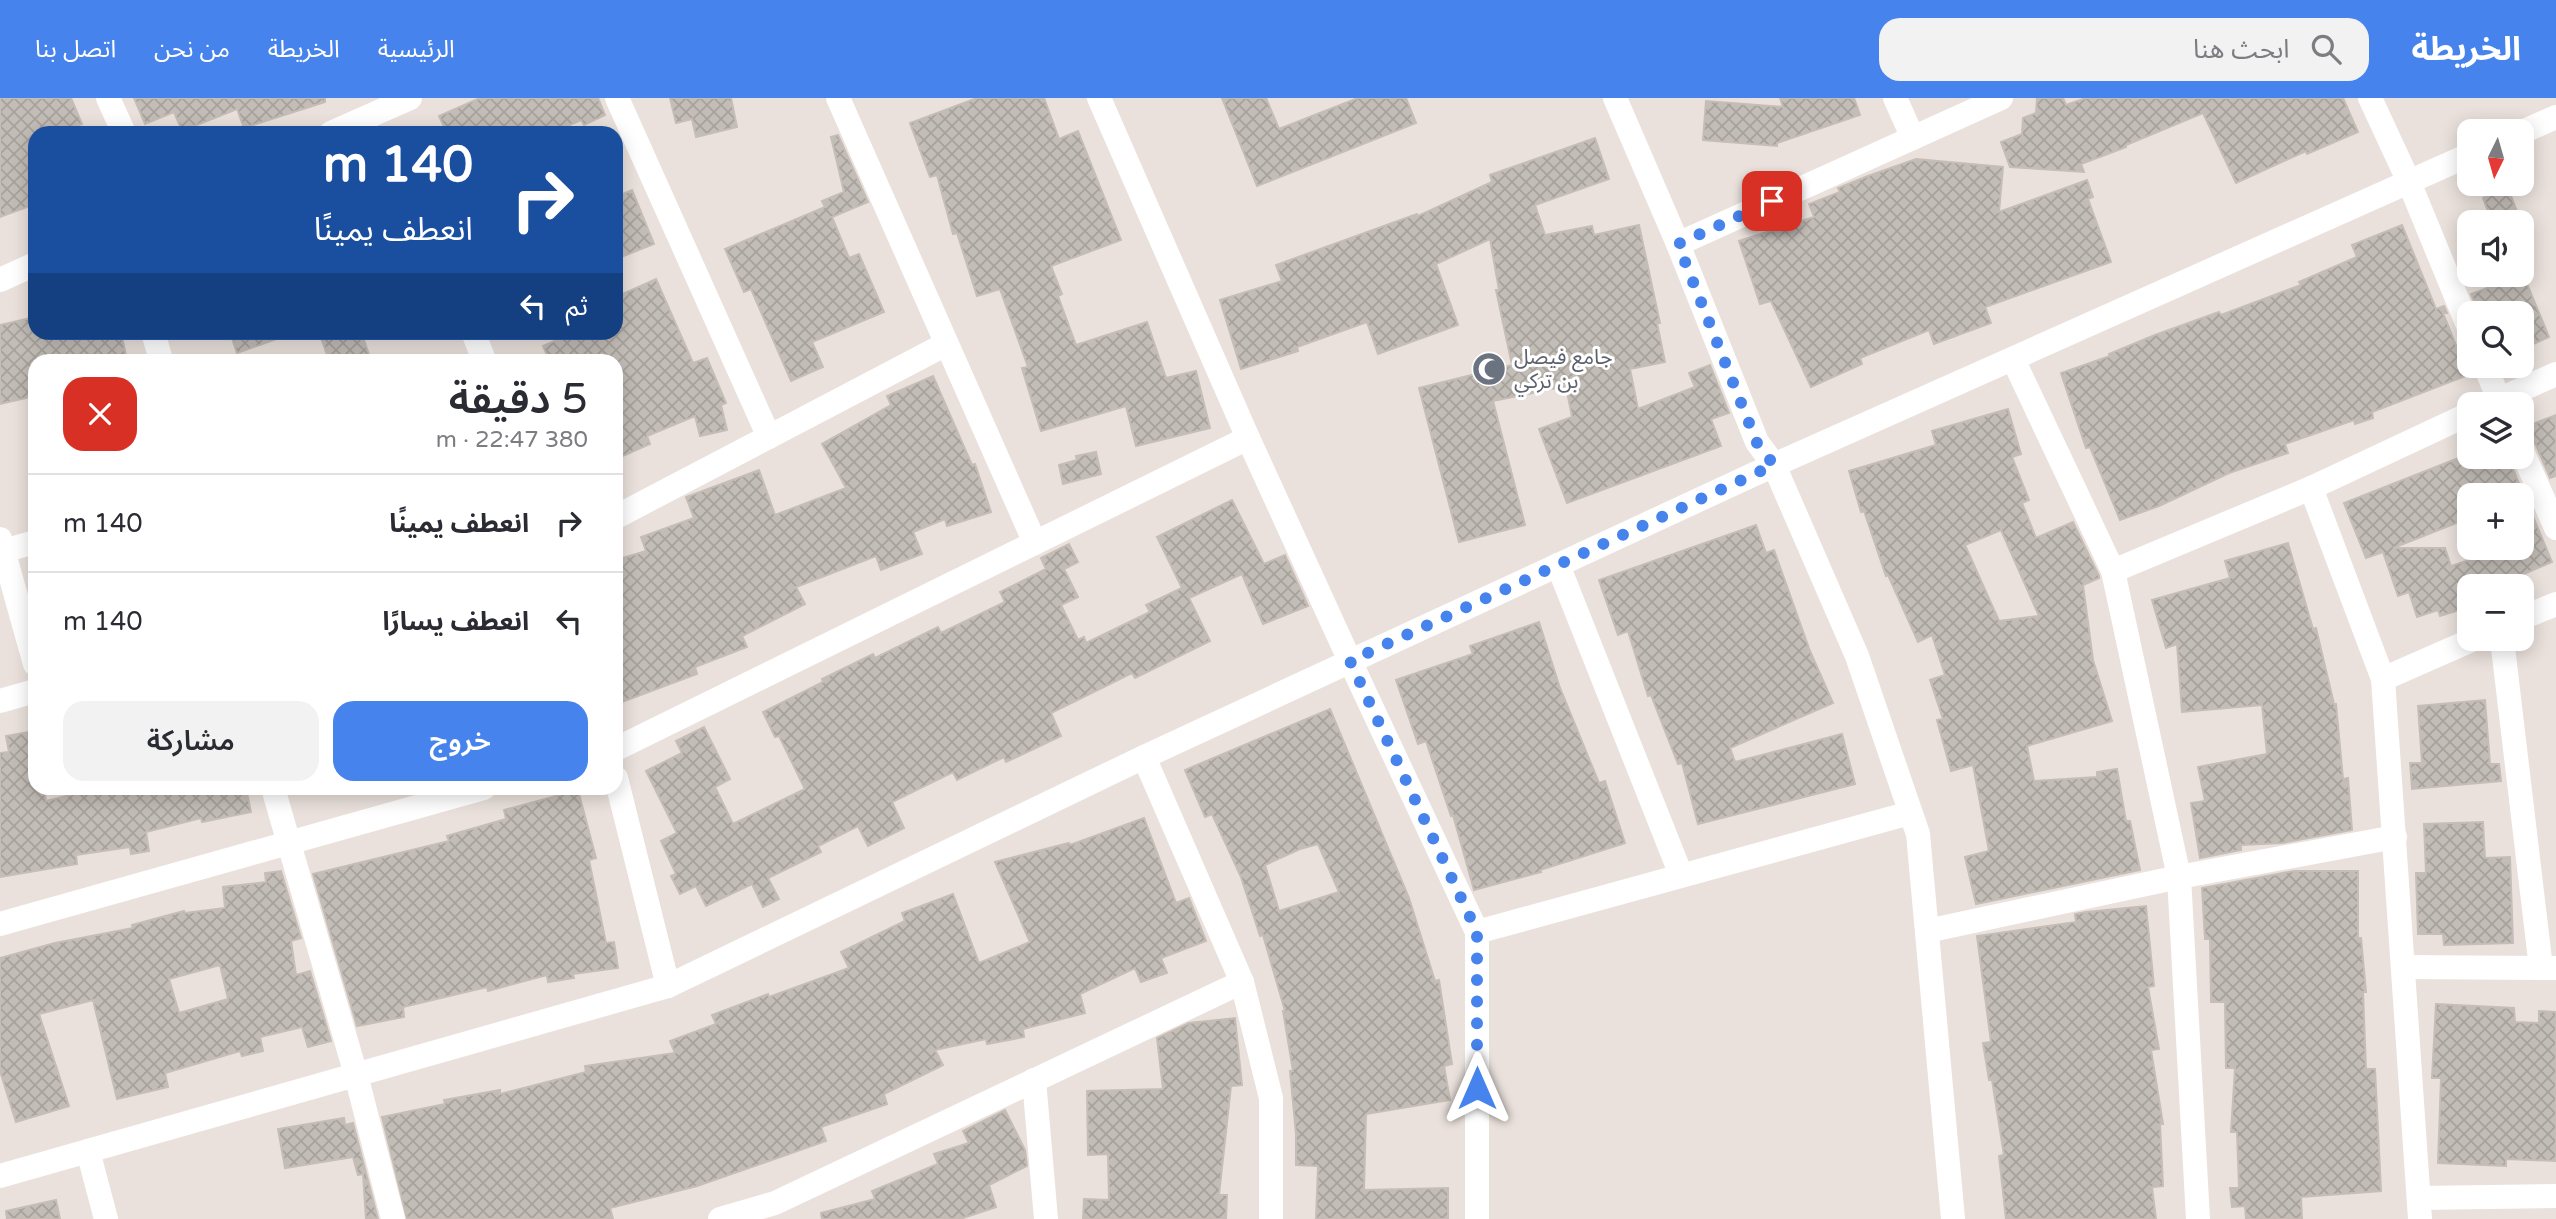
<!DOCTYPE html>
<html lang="ar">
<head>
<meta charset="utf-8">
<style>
  :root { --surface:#fff; --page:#f2f2f3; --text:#2b2b33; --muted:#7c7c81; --line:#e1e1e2; --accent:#4683ed }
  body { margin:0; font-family:"Varela Round","Noto Sans Arabic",sans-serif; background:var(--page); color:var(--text); direction:rtl; height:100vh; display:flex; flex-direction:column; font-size:26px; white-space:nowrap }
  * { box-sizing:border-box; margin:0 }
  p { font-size:23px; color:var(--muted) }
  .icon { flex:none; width:38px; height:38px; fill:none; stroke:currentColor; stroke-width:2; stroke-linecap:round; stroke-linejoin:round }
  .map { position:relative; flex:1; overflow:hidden; direction:ltr }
  .sheet { position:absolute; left:28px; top:256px; width:595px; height:441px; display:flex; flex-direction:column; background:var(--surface); border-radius:21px; box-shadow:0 4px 18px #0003; direction:rtl }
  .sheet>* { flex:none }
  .top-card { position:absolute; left:28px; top:28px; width:595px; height:214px; border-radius:21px; box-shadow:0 4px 18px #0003; direction:rtl; background:#1a4fa0; color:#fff; overflow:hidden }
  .needle { width:46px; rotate:185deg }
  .buttons { position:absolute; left:2457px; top:21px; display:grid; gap:14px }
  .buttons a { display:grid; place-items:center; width:77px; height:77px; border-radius:14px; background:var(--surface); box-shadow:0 4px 18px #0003; font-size:35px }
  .pin { position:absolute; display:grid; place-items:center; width:60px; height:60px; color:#fff; margin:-30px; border-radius:14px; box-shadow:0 4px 10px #0006 }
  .me { position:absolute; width:77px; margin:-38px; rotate:0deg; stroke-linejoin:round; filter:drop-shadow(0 0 5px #0008) }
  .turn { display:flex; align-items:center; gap:24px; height:147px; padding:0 35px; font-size:32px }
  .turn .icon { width:91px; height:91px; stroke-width:2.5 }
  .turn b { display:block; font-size:49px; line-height:60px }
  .then { display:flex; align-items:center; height:66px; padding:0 35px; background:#0003; gap:14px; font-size:26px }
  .round { display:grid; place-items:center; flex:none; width:74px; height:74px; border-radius:21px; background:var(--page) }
  .overview { display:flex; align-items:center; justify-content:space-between; height:119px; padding:0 35px }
  h1 { font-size:42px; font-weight:600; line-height:52px }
  .primary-button { display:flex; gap:14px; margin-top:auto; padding:14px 35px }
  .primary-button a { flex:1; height:80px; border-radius:21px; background:var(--accent); color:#fff; font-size:28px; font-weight:600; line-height:80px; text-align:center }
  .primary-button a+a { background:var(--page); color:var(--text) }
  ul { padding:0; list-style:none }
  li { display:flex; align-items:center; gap:21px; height:98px; padding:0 35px; border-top:2px solid var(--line) }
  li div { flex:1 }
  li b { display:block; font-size:26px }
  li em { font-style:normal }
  header { display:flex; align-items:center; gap:42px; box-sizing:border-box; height:98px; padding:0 35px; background:var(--accent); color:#fff }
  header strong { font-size:33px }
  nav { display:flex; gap:38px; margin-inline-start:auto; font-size:24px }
  .search { width:490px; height:63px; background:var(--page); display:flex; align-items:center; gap:18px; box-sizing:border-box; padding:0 24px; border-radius:21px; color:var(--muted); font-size:26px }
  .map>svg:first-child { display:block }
  .building { fill:url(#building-cross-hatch); stroke:#c5bdb6; stroke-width:2; fill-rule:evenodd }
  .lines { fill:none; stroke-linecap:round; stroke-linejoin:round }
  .minor { stroke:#fff; stroke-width:24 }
  .route { stroke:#4683ed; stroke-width:12; stroke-dasharray:0 21.6 }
  .labels { text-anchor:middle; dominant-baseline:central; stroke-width:6; stroke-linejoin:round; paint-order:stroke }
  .worship-label { font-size:21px; fill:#5b616d; stroke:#fff; text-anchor:start }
</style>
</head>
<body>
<header>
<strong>الخريطة</strong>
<div class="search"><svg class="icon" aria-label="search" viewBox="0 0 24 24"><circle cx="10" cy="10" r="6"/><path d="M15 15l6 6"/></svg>ابحث هنا</div>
<nav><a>الرئيسية</a><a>الخريطة</a><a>من نحن</a><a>اتصل بنا</a></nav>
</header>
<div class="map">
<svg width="2556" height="1121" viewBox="0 0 2556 1121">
  <defs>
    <pattern id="building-cross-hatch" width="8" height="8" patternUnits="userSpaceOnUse" patternTransform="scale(1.75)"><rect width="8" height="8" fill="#c3bdb7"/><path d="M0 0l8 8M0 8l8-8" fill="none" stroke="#a8a29d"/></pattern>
  </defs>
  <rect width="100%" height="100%" fill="#eae1dc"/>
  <g class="building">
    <path d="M 0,0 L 71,0 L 82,26 L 61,35 L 35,35 L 35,106 L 0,119 Z"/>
    <path d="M 134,0 L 325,0 L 325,4 L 244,30 L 237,11 L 182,33 L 174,14 L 145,26 Z"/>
    <path d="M 480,0 L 598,0 L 605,17 L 584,27 L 581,22 L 552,35 L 447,35 L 439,18 Z"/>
    <path d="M 670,0 L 731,0 L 737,29 L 696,39 L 692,21 L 676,25 Z"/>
    <path d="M 977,0 L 1044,0 L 1059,41 L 1078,33 L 1121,142 L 1051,168 L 1062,196 L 1058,198 L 1076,247 L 1147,224 L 1166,280 L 1196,273 L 1210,330 L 1136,348 L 1126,308 L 1041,333 L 1022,270 L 1028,269 L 1000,191 L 977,198 L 957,135 L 953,136 L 937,77 L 930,79 L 910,25 Z"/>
    <path d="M 1222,0 L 1266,0 L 1279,31 L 1358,0 L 1406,0 L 1416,25 L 1257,88 Z"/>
    <path d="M 1780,0 L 1854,0 L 1860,17 L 1777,45 L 1777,48 L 1703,42 L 1706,3 L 1783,9 Z"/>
    <path d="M 2037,0 L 2063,0 L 2066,7 L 2086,0 L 2343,0 L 2358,34 L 2307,56 L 2306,53 L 2236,85 L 2203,15 L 2126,47 L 2126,49 L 2081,66 L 2084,74 L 2010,69 L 2001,44 L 2022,36 L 2023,20 L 2036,15 Z"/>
    <path d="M 838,37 L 868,104 L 832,119 L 849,160 L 859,156 L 884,214 L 812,244 L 823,269 L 791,283 L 751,191 L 744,194 L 725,151 L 825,109 L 822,103 L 844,94 L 831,39 Z"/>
    <path d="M 1595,40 L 1609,81 L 1535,107 L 1545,137 L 1592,128 L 1594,137 L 1639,127 L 1660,225 L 1657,225 L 1665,264 L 1630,271 L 1638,311 L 1695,289 L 1689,275 L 1710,267 L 1729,315 L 1711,321 L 1721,348 L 1567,405 L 1539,331 L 1572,319 L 1566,288 L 1493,303 L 1525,427 L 1459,444 L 1419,290 L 1512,267 L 1496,192 L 1499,192 L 1490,141 L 1436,166 L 1458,227 L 1378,256 L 1367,224 L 1297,249 L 1298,253 L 1241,271 L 1220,202 L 1282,183 L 1276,167 L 1417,116 L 1418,118 L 1492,84 L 1490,77 Z"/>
    <path d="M 1916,61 L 2003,69 L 1999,114 L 2087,82 L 2093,99 L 2088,101 L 2111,164 L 1985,209 L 1991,225 L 1934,246 L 1929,232 L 1860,260 L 1862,266 L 1811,289 L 1771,203 L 1760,206 L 1739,143 L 1814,119 L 1809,106 L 1840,94 L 1838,90 L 1868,78 Z"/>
    <path d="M 2508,90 L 2521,124 L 2492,124 L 2483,100 Z"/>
    <path d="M 632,92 L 654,146 L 616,161 L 616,99 Z"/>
    <path d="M 2402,127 L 2436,211 L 2444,208 L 2447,215 L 2443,215 L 2468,277 L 2372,314 L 2373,320 L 2355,326 L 2354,322 L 2285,346 L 2288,355 L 2229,375 L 2159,408 L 2120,422 L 2090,349 L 2086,350 L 2061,275 L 2110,258 L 2109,256 L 2155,237 L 2219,214 L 2221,217 L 2301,187 L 2299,184 L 2357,159 L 2352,147 Z"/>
    <path d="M 2522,174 L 2549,239 L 2522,251 L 2522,215 L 2479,215 L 2471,196 L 2522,177 Z"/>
    <path d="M 656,181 L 693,265 L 707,260 L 726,305 L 721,307 L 727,332 L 700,338 L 695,318 L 647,338 L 650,346 L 616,361 L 616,262 L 549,262 L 543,248 L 575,234 L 616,234 L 616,199 Z"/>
    <path d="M 35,219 L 35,234 L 121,234 L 127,262 L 35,262 L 35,298 L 0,306 L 0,227 Z"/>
    <path d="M 230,234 L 287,234 L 288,237 L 237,255 Z"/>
    <path d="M 319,234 L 361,234 L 371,262 L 329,262 Z"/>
    <path d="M 933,278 L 972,367 L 975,366 L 991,414 L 947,428 L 945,421 L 913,434 L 922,456 L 881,472 L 876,458 L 796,489 L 805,506 L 742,538 L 747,549 L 695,569 L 697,576 L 622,604 L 616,589 L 616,462 L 646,453 L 641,439 L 694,420 L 686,399 L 759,372 L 775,417 L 846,390 L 822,346 L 891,307 L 887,298 Z"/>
    <path d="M 2008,311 L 2021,356 L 2012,359 L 2029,402 L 2022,405 L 2036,440 L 2073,424 L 2099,478 L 2099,480 L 2083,487 L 2093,562 L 2112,623 L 2027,648 L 2034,683 L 2097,679 L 2097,674 L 2117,671 L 2126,723 L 2130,723 L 2140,772 L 1976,806 L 1965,759 L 1989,753 L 1973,667 L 1951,673 L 1937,622 L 1943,621 L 1930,582 L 1945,577 L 1932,537 L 1918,544 L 1888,477 L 1886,478 L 1864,413 L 1861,414 L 1849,373 L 1936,347 L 1932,333 ZM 2001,432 L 2039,518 L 1999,523 L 1965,447 Z"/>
    <path d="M 2556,317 L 2556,378 L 2550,380 L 2536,347 L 2526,339 L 2522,330 Z"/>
    <path d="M 1096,354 L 1101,376 L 1063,386 L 1059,367 L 1077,362 L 1076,358 Z"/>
    <path d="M 2461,359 L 2508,359 L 2552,464 L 2496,488 L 2469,488 L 2469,509 L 2440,518 L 2438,512 L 2417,519 L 2409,494 L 2398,498 L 2383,454 L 2366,460 L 2344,405 ZM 2469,397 L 2522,397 L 2522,450 L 2485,450 L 2488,456 L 2451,468 L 2445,450 L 2393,450 L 2469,420 Z"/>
    <path d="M 1232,402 L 1264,466 L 1285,457 L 1308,508 L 1263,526 L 1242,476 L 1189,500 L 1210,543 L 1135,580 L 1132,575 L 1051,615 L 1061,638 L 1006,664 L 1004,659 L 957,682 L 953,674 L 892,704 L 904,730 L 868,748 L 858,728 L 818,748 L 821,754 L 768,780 L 779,801 L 763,809 L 752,786 L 706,808 L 696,788 L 680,796 L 671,778 L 676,776 L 661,743 L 677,735 L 646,673 L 682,655 L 676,643 L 704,629 L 730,681 L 715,689 L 733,726 L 805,691 L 779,638 L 775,639 L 763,614 L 823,584 L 822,581 L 873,556 L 875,560 L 938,529 L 941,535 L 1005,504 L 1000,494 L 1046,471 L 1041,460 L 1069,446 L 1078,464 L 1064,471 L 1078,499 L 1061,507 L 1078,542 L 1084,539 L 1086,545 L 1150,514 L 1146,507 L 1182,490 L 1157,439 Z"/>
    <path d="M 1756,427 L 1766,455 L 1774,452 L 1810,553 L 1833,605 L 1730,650 L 1735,664 L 1842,636 L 1855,686 L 1698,726 L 1682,665 L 1678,666 L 1651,597 L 1648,598 L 1628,533 L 1618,537 L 1599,482 Z"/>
    <path d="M 2288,445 L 2313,531 L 2316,530 L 2334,606 L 2336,606 L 2343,681 L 2348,680 L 2352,732 L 2282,745 L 2241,747 L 2241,752 L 2200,760 L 2191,705 L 2205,703 L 2198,669 L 2267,656 L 2262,607 L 2182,614 L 2177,546 L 2166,550 L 2152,502 L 2230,480 L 2225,463 Z"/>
    <path d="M 1539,524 L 1560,590 L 1599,685 L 1605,683 L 1625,745 L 1540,772 L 1541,774 L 1474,792 L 1453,717 L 1451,718 L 1426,643 L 1418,646 L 1396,582 L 1473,556 L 1470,548 Z"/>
    <path d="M 2485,602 L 2490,666 L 2499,666 L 2501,683 L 2412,691 L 2410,665 L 2422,665 L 2418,608 Z"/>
    <path d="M 1330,611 L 1409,800 L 1435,883 L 1439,882 L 1452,966 L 1444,968 L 1450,1002 L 1366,1016 L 1364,1092 L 1448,1090 L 1448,1121 L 1316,1121 L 1318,1068 L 1296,1067 L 1296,1036 L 1290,973 L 1293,973 L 1283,913 L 1285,913 L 1263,837 L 1260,838 L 1241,779 L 1212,716 L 1205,719 L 1185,672 ZM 1318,746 L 1339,794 L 1279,813 L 1265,767 L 1300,751 Z"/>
    <path d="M 35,633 L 35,690 L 44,690 L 46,703 L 98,690 L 246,690 L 251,714 L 202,724 L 201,720 L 146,734 L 149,753 L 131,756 L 130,749 L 76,757 L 77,766 L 0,779 L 0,655 L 9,654 L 6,638 Z"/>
    <path d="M 578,692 L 596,760 L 589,762 L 606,845 L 614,844 L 618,870 L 573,876 L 574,880 L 548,884 L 547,877 L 488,893 L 487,889 L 403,909 L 404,919 L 357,928 L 313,776 L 449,743 L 447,738 L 506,721 L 504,712 Z"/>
    <path d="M 1144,720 L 1176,805 L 1189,800 L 1206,843 L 1161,860 L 1167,875 L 1141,884 L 1135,870 L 1080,896 L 1085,915 L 1023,931 L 1024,939 L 987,946 L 986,941 L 935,952 L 943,967 L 884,996 L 887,1006 L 821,1029 L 826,1043 L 697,1088 L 610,1110 L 613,1121 L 407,1121 L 382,1019 L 445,1006 L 444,1002 L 500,992 L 500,996 L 586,974 L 585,968 L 675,955 L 670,943 L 716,926 L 712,917 L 768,896 L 769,899 L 849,870 L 841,854 L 905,823 L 902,815 L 953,796 L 979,865 L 1030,844 L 995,764 L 1069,745 L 1070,747 Z"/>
    <path d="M 2483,724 L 2485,760 L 2510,759 L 2513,845 L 2444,847 L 2443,836 L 2418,836 L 2416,775 L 2426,775 L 2424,726 Z"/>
    <path d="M 281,773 L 301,840 L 291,843 L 296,877 L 310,873 L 331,943 L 308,949 L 302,929 L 260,939 L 263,953 L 242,958 L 240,953 L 165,975 L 168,989 L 117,1001 L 93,902 L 39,916 L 69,1008 L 16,1024 L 0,973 L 0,860 L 55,845 L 133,830 L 132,827 L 184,813 L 185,815 L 225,810 L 223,789 L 266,784 L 265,775 ZM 220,867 L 228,901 L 179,915 L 169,881 Z"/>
    <path d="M 2294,773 L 2358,773 L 2358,840 L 2361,840 L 2366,894 L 2363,894 L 2366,971 L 2375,971 L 2381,1093 L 2301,1099 L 2302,1121 L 2246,1121 L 2245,1108 L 2232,1109 L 2230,1090 L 2239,1090 L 2237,1034 L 2231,1034 L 2235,970 L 2226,970 L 2225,904 L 2211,904 L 2210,841 L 2205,841 L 2202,790 Z"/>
    <path d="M 2146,808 L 2154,888 L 2148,889 L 2159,951 L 2151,952 L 2163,1026 L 2160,1026 L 2163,1088 L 2152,1089 L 2156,1121 L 2006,1121 L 1999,1058 L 2004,1057 L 1992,982 L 1989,982 L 1983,945 L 1991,944 L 1977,838 L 2076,824 L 2075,816 L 2086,814 Z"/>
    <path d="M 2436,906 L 2514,910 L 2515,924 L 2539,925 L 2539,913 L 2556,914 L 2556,1063 L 2506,1061 L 2506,1068 L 2438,1065 L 2441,980 L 2432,980 Z"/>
    <path d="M 1235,920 L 1242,987 L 1231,988 L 1219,1097 L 1227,1097 L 1226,1121 L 1083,1121 L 1084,1101 L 1109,1102 L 1108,1056 L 1088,1057 L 1087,993 L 1163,991 L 1157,940 L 1189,925 Z"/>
    <path d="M 1005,1012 L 1025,1052 L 1027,1068 L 989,1087 L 996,1109 L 960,1121 L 822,1121 L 821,1115 L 875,1101 L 872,1093 L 938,1066 L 934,1056 L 969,1045 L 963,1033 Z"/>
    <path d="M 344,1020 L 345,1027 L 353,1025 L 378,1121 L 366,1121 L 363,1076 L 358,1077 L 353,1059 L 285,1070 L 278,1031 Z"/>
    <path d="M 56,1102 L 60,1121 L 7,1121 L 6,1113 Z"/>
  </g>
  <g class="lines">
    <g class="minor">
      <path d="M 108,0 L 124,35"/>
      <path d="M 617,0 L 769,339"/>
      <path d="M 838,0 L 1035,445"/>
      <path d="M 1099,0 L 1248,340 L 1350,563 L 1477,834 L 1477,1121"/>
      <path d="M 1615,0 L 1678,146 L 1757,344 L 1774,367 L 1857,558 L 1918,736 L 1953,1121"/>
      <path d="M 1895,0 L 1913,40"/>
      <path d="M 2370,0 L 2409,84 L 2469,230"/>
      <path d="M 2522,34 L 2556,19"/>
      <path d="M 331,35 L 410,0"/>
      <path d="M 1678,146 L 2001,0"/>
      <path d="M 0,182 L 35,166"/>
      <path d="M 153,234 L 161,262"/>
      <path d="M 473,234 L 484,262"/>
      <path d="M 2013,261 L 2113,473 L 2179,779 L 2198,1121"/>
      <path d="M 2485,268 L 2501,306"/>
      <path d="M 2489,306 L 2556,276"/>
      <path d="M 2522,353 L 2556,430"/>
      <path d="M 2311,390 L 2383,581 L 2420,1121"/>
      <path d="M 616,419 L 946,246"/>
      <path d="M 0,441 L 35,566"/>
      <path d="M 3,453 L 35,444"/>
      <path d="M 1558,467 L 1681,777"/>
      <path d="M 2113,473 L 2311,390 L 2469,316"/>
      <path d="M 2522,520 L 2556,506"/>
      <path d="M 2502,541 L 2541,870"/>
      <path d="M 2383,581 L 2474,541"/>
      <path d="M 0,603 L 35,593"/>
      <path d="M 616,651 L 1248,340"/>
      <path d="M 1144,659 L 1242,884 L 1271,1000 L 1271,1121"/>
      <path d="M 616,680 L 668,888"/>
      <path d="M 273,690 L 356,977 L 393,1121"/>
      <path d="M 0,826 L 484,690"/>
      <path d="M 1927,833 L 2179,779 L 2395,739"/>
      <path d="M 1477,834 L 1910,715"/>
      <path d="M 2403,869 L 2555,870"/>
      <path d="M 1034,982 L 1046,1121"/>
      <path d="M 88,1053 L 106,1121"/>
      <path d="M 0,1078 L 668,888 L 1144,659 L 1774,367 L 2469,57"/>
      <path d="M 2419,1100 L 2556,1098"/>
      <path d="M 720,1121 L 775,1105 L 1242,884"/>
    </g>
  </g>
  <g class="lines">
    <path class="route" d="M 1477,990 L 1477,834 L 1350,563 L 1774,367 L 1757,345 L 1678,146 L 1772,103"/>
  </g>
  <defs>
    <g id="mosque-disc" transform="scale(1.75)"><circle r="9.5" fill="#6b7280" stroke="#fff"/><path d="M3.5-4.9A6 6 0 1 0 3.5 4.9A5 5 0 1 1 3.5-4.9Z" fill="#fff"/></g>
  </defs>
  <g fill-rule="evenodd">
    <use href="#mosque-disc" x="1489" y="271"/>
  </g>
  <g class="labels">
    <g class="worship-label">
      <text x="1514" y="259">جامع فيصل<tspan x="1514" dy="24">بن تركي</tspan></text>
    </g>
  </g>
</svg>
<div class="buttons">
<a><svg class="needle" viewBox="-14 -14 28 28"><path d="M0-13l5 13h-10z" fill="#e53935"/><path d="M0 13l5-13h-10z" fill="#7c7c81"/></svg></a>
<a><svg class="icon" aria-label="sound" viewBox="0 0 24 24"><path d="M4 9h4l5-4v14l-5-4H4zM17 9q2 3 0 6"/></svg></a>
<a><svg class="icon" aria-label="search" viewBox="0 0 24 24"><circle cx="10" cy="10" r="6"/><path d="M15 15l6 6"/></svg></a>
<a><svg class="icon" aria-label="layers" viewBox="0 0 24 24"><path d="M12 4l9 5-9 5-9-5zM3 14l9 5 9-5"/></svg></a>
<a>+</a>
<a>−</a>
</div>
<div class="pin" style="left:1772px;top:103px;background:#d93025"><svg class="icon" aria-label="arrive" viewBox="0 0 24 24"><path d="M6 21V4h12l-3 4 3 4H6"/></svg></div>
<svg class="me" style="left:1477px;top:990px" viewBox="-20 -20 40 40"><path d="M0-17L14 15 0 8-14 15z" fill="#4683ed" stroke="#fff" stroke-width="4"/></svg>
<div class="top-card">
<div class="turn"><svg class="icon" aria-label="right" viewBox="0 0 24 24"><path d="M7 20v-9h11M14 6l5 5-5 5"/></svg><div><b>140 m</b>انعطف يمينًا</div></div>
<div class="then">ثم<svg class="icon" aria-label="left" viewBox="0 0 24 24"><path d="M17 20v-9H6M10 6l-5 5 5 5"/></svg></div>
</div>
<section class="sheet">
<div class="overview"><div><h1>5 دقيقة</h1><p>380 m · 22:47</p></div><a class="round" style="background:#d93025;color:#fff"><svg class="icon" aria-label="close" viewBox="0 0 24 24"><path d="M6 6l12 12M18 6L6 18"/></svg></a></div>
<ul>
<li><svg class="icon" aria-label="right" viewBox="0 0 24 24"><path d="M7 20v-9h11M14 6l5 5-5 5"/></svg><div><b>انعطف يمينًا</b></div><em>140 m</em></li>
<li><svg class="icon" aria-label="left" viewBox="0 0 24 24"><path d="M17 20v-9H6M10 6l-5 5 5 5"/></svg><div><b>انعطف يسارًا</b></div><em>140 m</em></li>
</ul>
<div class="primary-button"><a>خروج</a><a>مشاركة</a></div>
</section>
</div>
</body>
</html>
